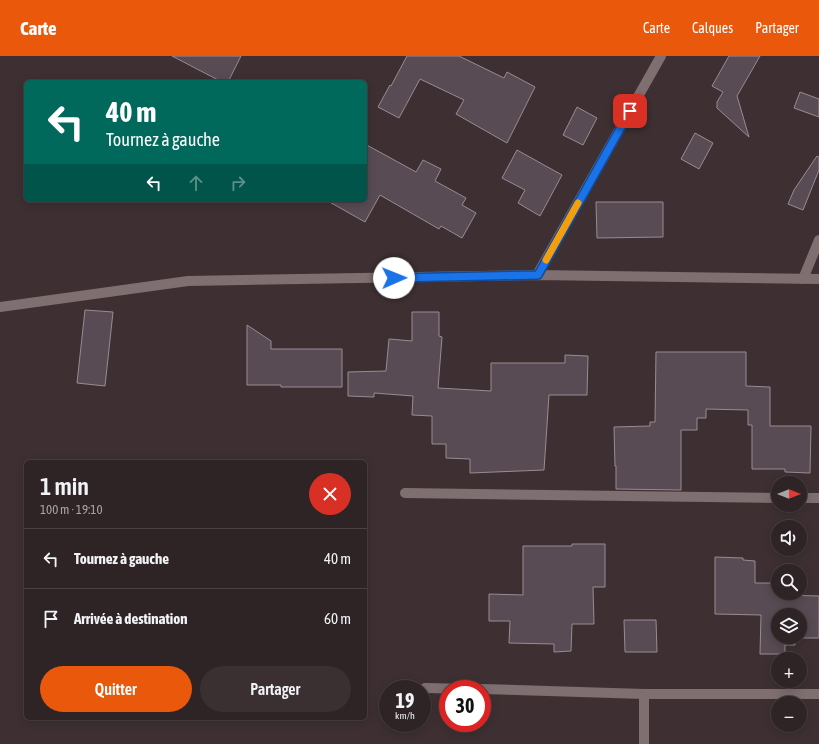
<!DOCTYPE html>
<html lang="fr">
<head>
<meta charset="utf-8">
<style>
  :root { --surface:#2e2426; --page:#3a3032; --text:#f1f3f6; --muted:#a7a4a7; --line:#494143; --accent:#ea580c }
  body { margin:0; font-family:"Asap Condensed",sans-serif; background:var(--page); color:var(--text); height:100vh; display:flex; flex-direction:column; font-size:15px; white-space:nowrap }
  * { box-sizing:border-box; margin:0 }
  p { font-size:13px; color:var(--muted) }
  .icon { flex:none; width:22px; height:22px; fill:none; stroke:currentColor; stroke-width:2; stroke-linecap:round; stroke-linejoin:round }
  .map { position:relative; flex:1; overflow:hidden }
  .sheet { position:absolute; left:24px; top:404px; width:343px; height:260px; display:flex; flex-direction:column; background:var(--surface); border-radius:6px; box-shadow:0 2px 10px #0003,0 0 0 1px var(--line) }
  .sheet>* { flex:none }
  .hud { position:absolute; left:24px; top:24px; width:343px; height:122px; border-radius:6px; box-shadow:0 2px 10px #0003,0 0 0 1px var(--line); background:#00695c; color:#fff; overflow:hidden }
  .needle { width:26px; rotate:90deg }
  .tools { position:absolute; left:771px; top:420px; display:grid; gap:8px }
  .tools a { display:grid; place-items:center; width:36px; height:36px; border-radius:50%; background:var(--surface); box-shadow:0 2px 10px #0003,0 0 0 1px var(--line); font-size:20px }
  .speed { position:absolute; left:379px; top:624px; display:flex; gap:8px; font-size:20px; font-weight:700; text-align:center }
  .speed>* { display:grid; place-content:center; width:52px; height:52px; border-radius:50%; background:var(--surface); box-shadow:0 2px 10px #0003,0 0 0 1px var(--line); line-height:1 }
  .speed small { font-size:10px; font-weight:400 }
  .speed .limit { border:6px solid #d22; background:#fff; color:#111 }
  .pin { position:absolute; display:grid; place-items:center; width:34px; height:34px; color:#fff; margin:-17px; border-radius:8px; box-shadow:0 2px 6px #0006 }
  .me { position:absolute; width:44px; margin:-22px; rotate:89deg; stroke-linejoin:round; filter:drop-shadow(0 0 3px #0008) }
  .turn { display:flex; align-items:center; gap:14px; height:84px; padding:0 16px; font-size:18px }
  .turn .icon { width:52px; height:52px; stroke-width:2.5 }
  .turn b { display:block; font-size:28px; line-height:34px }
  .lanes { display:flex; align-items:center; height:38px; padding:0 16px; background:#0003; justify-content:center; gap:20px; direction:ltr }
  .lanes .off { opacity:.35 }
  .round { display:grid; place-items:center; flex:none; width:42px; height:42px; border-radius:21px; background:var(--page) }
  .overview { display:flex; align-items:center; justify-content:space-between; height:68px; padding:0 16px }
  h1 { font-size:24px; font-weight:600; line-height:30px }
  .button { display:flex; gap:8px; margin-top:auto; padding:8px 16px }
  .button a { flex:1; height:46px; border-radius:24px; background:var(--accent); color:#fff; font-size:16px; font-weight:600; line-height:46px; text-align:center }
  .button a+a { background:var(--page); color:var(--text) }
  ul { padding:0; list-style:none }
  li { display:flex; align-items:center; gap:12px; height:60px; padding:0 16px; border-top:1px solid var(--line) }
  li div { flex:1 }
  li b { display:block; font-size:15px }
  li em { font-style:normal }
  header { display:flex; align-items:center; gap:24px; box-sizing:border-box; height:56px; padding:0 20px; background:var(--accent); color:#fff }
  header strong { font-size:19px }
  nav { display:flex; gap:22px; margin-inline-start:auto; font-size:14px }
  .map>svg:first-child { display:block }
  .building { fill:#584b53; stroke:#998b93; fill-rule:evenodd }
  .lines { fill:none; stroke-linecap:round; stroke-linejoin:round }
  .street { stroke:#7f6f70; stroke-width:10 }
  .route-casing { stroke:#114b97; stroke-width:10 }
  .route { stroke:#1a73e8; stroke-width:7 }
  .slow { stroke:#f59e0b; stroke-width:7 }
</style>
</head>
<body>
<header>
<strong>Carte</strong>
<nav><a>Carte</a><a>Calques</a><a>Partager</a></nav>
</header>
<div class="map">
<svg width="819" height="688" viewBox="0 0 819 688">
  <rect width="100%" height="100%" fill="#3e3032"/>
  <g class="building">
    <path d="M 172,0 L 241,0 L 228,26 L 222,26 Z"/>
    <path d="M 407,0 L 459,0 L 504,22 L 507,16 L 535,31 L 507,87 L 456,58 L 464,44 L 420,23 L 399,62 L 378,51 L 390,29 L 391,30 Z"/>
    <path d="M 729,0 L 760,0 L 737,40 L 749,81 L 717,52 L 717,46 L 723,36 L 712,30 Z"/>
    <path d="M 800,36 L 819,43 L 819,61 L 794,52 Z"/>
    <path d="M 577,51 L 597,62 L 583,89 L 563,79 Z"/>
    <path d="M 695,77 L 713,87 L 699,113 L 681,103 Z"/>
    <path d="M 365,88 L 416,116 L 423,104 L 441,113 L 435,125 L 466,142 L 462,149 L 476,157 L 462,182 L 441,170 L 439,173 L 380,139 L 365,166 L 326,144 L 365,144 Z"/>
    <path d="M 517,94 L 562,119 L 540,160 L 518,147 L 525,134 L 502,122 Z"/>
    <path d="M 817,100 L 819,101 L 819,114 L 803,154 L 788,148 L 794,134 Z"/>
    <path d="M 596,146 L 663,146 L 663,181 L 597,182 Z"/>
    <path d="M 85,254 L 113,256 L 105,330 L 77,327 Z"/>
    <path d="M 412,256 L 439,256 L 439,280 L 442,281 L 438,332 L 491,335 L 491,307 L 565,307 L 565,299 L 588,300 L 587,339 L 549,339 L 544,414 L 470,417 L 470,403 L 446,402 L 446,388 L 432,388 L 432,360 L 412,359 L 413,340 L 374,337 L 374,341 L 348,340 L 348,316 L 386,315 L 389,283 L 412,285 Z"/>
    <path d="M 247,269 L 271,285 L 271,293 L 342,293 L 342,331 L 281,331 L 281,329 L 247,329 Z"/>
    <path d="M 656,296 L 746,296 L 746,330 L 770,331 L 770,370 L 811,370 L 810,417 L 785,416 L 785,413 L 752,413 L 752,369 L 748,369 L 748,354 L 706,353 L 706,362 L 697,362 L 697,374 L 681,374 L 681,434 L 616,433 L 616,410 L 615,410 L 614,371 L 650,370 L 650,366 L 655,366 Z"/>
    <path d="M 572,488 L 605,488 L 605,531 L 593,531 L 594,568 L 572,568 L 571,595 L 554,596 L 554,588 L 509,587 L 510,565 L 489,565 L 489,538 L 523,539 L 523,490 L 572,490 Z"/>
    <path d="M 715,501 L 743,502 L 743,504 L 755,505 L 755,527 L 778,527 L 778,537 L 781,537 L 781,539 L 819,540 L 819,582 L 795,582 L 795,589 L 785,589 L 785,598 L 760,598 L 761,559 L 715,558 ZM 778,559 L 800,559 L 800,581 L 778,581 Z"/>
    <path d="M 624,564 L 656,564 L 657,596 L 625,596 Z"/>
  </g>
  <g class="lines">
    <g class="street">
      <path d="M 537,219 L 661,0"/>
      <path d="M 803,223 L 819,184"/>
      <path d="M 0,251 L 188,225 L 537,219 L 819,223"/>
      <path d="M 405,437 L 778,442"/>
      <path d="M 800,442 L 819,442"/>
      <path d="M 425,632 L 469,633"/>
      <path d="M 482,633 L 644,638 L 819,638"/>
      <path d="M 644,688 L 644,638"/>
    </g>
  </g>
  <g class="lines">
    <g class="route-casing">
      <path id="route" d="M 394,222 L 538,219 L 630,55"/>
    </g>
    <use href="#route" class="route"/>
    <path class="slow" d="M 546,204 L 578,147"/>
  </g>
</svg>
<div class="tools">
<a><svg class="needle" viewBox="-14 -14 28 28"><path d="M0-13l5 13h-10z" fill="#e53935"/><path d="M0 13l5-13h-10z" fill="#a7a4a7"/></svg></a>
<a><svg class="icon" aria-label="sound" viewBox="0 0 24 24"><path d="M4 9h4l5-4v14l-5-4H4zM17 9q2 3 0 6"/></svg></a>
<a><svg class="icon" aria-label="search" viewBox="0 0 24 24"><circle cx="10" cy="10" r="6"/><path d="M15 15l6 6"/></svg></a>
<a><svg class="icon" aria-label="layers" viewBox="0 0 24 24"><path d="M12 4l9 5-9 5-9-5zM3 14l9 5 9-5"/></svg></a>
<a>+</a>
<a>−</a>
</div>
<div class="speed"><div>19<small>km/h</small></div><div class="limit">30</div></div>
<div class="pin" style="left:630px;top:55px;background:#d93025"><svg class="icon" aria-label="arrive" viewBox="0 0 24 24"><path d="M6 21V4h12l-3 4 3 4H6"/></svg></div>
<svg class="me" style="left:394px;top:222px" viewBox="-20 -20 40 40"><circle r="19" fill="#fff"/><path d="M0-13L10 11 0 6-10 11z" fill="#1a73e8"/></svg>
<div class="hud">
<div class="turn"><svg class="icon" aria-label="left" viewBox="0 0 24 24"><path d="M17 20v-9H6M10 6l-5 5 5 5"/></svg><div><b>40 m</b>Tournez à gauche</div></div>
<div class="lanes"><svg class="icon" aria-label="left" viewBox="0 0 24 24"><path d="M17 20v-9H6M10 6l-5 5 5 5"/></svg><svg class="icon off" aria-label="ahead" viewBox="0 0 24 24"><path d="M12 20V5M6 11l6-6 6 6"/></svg><svg class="icon off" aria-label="right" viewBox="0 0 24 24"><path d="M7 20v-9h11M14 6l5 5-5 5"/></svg></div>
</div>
<section class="sheet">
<div class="overview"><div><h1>1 min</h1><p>100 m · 19:10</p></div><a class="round" style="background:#d93025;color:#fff"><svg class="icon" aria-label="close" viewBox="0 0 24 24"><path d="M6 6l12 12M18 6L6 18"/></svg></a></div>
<ul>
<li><svg class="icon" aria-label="left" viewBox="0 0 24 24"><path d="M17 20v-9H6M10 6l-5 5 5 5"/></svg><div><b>Tournez à gauche</b></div><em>40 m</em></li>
<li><svg class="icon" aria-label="arrive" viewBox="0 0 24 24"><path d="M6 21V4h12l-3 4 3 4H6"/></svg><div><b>Arrivée à destination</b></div><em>60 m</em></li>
</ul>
<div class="button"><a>Quitter</a><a>Partager</a></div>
</section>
</div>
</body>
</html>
